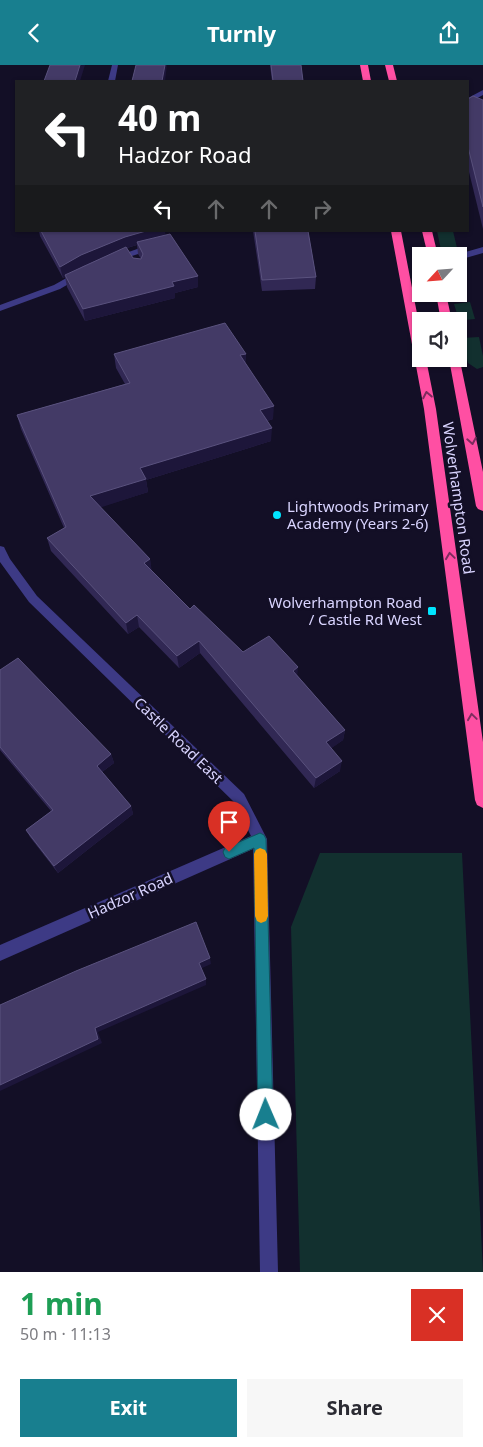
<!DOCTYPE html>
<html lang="en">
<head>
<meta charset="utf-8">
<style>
  :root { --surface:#fff; --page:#f7f7f7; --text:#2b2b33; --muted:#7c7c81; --accent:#187f8f }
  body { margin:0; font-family:"Noto Sans",sans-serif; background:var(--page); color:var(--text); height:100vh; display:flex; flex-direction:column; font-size:19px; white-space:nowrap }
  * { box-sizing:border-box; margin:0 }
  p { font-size:16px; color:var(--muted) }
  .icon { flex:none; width:28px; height:28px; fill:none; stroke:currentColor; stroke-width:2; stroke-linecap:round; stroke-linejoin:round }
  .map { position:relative; height:1207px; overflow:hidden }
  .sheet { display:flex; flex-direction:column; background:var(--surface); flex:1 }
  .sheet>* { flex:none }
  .guide { position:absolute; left:15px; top:15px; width:454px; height:152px; border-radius:0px; box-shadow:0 1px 4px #0004; background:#202124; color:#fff; overflow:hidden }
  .needle { width:32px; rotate:244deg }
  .controls { position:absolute; left:412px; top:182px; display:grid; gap:10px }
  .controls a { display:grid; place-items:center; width:55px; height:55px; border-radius:0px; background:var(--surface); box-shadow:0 1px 4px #0004; font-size:25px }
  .pin { position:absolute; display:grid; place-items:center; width:42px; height:42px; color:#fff; margin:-51px -21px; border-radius:50% 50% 50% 0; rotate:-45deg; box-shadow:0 0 5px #0007 }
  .pin .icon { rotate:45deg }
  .me { position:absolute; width:55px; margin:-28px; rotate:359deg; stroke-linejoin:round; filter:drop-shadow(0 0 4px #0008) }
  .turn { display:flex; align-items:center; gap:18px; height:105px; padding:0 20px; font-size:22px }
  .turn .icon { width:65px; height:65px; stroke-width:2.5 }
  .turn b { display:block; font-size:35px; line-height:42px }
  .lanes { display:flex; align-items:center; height:48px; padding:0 20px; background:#0003; justify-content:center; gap:25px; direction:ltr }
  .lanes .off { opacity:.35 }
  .round { display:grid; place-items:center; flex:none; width:52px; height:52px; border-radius:0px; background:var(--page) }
  .head { display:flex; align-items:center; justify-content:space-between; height:85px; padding:0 20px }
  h1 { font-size:30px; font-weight:700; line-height:38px; color:#1e9e55 }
  .action { display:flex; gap:10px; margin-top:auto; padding:10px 20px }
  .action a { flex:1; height:58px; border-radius:0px; background:var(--accent); color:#fff; font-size:20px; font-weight:700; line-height:58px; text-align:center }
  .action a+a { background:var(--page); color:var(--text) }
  header { display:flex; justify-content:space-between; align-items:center; height:65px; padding:0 20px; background:var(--accent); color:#fff; font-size:22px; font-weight:700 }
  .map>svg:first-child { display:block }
  .green { fill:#12302f }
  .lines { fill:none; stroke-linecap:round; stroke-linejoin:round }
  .minor { fill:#3d3a85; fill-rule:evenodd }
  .highway { fill:#ff4fa3; fill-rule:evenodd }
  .wall { fill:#312854; fill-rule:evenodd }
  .shaded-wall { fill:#1d163a }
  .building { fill:#433a66; stroke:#5a527e }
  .oneway { stroke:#7d2c5e }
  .route { fill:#187f8f; stroke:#10535d }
  .slow { fill:#f59e0b }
  .poi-dot { fill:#00e5ff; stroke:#130f26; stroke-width:2 }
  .labels { text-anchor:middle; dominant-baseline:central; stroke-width:5; stroke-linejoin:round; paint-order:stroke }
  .street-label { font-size:15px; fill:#d9d4ff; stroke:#130f26 }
  .poi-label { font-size:15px; fill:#d9d4ff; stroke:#130f26; text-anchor:start }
</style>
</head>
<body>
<header><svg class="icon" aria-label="back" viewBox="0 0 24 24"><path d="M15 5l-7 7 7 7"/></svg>Turnly<svg class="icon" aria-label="share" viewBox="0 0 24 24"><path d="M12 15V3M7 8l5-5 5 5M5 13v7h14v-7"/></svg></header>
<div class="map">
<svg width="483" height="1207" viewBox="0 0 483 1207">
  <rect width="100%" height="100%" fill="#130f26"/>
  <g class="green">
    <path d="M 437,166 L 453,166 L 458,187 L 448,188 L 441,185 Z"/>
    <path d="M 470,237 L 475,254 L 465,255 L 458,252 L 454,239 Z"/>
    <path d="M 479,272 L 483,291 L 483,302 L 477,304 L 468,298 L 462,273 Z"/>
    <path d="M 320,788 L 462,788 L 483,1207 L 300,1207 L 291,862 Z"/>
  </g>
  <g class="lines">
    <g class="minor">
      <path d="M 112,0 L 118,0 L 115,16 L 108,16 Z"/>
      <path d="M 483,25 L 483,30 L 468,38 L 468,33 Z"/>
      <path d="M 154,178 L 157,179 L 157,183 L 113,197 L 109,194 Z"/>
      <path d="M 483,182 L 483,188 L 462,194 L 459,194 L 459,191 L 428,191 L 432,188 L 462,188 Z"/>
      <path d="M 79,206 L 82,207 L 82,211 L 60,224 L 0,246 L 0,240 L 54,220 Z"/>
      <path d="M 0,481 L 4,482 L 10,494 L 37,531 L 244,729 L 267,774 L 278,1207 L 260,1207 L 253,784 L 0,896 L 0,880 L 251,771 L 234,737 L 29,537 L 0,497 Z"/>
    </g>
    <g class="highway">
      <path d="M 360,0 L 368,0 L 371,16 L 363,16 Z"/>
      <path d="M 385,0 L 393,0 L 397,16 L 389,16 Z"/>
      <path d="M 391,166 L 401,166 L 421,269 L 421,294 L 426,294 L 436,344 L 483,677 L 483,743 L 477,740 L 475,735 L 424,344 Z"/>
      <path d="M 422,166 L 432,166 L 438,191 L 428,191 Z"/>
      <path d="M 436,229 L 446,229 L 452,256 L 441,256 Z"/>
      <path d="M 459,291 L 483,407 L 483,446 L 478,444 L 476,441 L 449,294 L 459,294 Z"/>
    </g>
  </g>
  <g class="wall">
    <path d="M 270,0 L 301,0 L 303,16 L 272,16 Z"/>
    <path d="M 468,34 L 483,35 L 483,164 L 468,103 Z"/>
    <path d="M 39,166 L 165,166 L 165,170 L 198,211 L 198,222 L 175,228 L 175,233 L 85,256 L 67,222 L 65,212 L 63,213 L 40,171 ZM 137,180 L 138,189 L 141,194 L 133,193 L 127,183 Z"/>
    <path d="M 253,166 L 308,166 L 316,212 L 315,224 L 262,226 Z"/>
    <path d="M 114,289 L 246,289 L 245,299 L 273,354 L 267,356 L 271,376 L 146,415 L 148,427 L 100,442 L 150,494 L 151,505 L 190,544 L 243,587 L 297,610 L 345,665 L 343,675 L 331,683 L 340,706 L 314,723 L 200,588 L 179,603 L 139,562 L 128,569 L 51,486 L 47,473 L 64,463 L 21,364 L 17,350 L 125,319 L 116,303 Z"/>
    <path d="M 0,605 L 111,689 L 114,698 L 102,707 L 131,741 L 133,749 L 58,808 L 30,772 L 26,765 L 51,746 L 0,685 Z"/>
  </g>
  <g class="shaded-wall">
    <path d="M 80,0 L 85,0 L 80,16 L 75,16 Z"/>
    <path d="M 165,0 L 167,0 L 165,16 L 162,16 Z"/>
    <path d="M 146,166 L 165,166 L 166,173 L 137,177 L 137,180 L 126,183 L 83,201 L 63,213 L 60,202 L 81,190 L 125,172 Z"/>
    <path d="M 198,211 L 198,222 L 175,228 L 175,233 L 85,256 L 83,244 L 172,217 Z"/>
    <path d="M 246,289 L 245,303 L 240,290 Z"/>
    <path d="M 274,341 L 273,354 L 259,359 L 260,345 Z"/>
    <path d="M 272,363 L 271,376 L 146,415 L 148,427 L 93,445 L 90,431 L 140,403 Z"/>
    <path d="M 150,494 L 152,507 L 144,498 Z"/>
    <path d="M 137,550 L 139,562 L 128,569 L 126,558 Z"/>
    <path d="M 199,576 L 200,588 L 179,603 L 177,591 Z"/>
    <path d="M 298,602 L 297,614 L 293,606 Z"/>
    <path d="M 345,665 L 343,675 L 325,688 L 326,677 Z"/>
    <path d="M 111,689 L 114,698 L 99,709 L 97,701 Z"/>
    <path d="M 342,696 L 340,706 L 314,723 L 316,713 Z"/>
    <path d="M 131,741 L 133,749 L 58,808 L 54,801 Z"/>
    <path d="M 210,893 L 211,899 L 200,904 L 199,898 Z"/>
    <path d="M 206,914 L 206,920 L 98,967 L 102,978 L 0,1026 L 0,1020 L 95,963 Z"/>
  </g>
  <g class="building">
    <path d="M 50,0 L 80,0 L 75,16 L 44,16 Z"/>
    <path d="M 136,0 L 165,0 L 162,16 L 132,16 Z"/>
    <path d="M 271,0 L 301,0 L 303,16 L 273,16 Z"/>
    <path d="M 473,31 L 483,35 L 483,142 L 468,82 L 468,34 Z"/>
    <path d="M 41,166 L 146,166 L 125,172 L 81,190 L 60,202 Z"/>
    <path d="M 255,166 L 308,166 L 316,212 L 262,215 Z"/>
    <path d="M 170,169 L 198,211 L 172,217 L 174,221 L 83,244 L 65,210 L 126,182 L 133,193 L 141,194 L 143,189 L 137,177 Z"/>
    <path d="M 225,258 L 246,289 L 240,290 L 274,341 L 260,345 L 272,363 L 140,403 L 146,414 L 90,431 L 150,494 L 144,498 L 190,544 L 194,540 L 243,587 L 269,571 L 298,602 L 293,606 L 345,665 L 326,677 L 342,696 L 316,713 L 199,576 L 177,591 L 137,550 L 126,558 L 47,473 L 66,462 L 17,350 L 130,318 L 114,289 Z"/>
    <path d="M 18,593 L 111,689 L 97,701 L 131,741 L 54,801 L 26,765 L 53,745 L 0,682 L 0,605 Z"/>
    <path d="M 196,857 L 210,893 L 199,898 L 206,914 L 95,963 L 98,974 L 0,1020 L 0,940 L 76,906 Z"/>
  </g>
  <defs><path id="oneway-chevron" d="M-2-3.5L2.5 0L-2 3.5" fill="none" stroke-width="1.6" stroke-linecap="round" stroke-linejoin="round" transform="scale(1.25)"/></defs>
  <g class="oneway">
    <use href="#oneway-chevron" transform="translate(427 330) rotate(-101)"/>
    <use href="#oneway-chevron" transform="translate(472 376) rotate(80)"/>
    <use href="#oneway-chevron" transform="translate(450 491) rotate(-98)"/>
    <use href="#oneway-chevron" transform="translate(472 652) rotate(-98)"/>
  </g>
  <path class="route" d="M 260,768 L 264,770 L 266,774 L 273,1050 L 271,1055 L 266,1057 L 260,1055 L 258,1050 L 254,783 L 229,794 L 225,792 L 223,787 L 225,783 Z"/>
  <path class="slow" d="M 260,783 L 265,785 L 267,789 L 268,851 L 266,856 L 261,858 L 257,856 L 255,851 L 254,789 L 256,785 Z"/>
  <g class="poi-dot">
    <circle cx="277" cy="450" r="5"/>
    <rect x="427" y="541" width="10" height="10" rx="2.5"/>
  </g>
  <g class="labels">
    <g class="street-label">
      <text transform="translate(459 433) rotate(82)">Wolverhampton Road</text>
      <text transform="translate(179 675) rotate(44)">Castle Road East</text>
      <text transform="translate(130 830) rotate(-24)">Hadzor Road</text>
    </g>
    <g class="poi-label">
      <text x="287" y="441">Lightwoods Primary<tspan x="287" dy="17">Academy (Years 2-6)</tspan></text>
      <text x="422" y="537" text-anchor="end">Wolverhampton Road<tspan x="422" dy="17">/ Castle Rd West</tspan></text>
    </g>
  </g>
</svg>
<div class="controls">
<a><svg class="needle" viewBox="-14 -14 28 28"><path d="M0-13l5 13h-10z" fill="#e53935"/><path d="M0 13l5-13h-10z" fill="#7c7c81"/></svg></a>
<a><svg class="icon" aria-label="sound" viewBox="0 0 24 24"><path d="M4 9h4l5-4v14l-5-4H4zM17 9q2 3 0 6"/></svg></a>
</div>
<div class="pin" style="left:229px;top:787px;background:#d93025"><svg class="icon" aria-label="arrive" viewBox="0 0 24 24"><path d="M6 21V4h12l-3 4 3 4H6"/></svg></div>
<svg class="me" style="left:266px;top:1050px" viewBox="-20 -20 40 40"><circle r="19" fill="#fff"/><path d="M0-13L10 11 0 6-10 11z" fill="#187f8f"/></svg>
<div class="guide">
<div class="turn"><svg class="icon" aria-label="left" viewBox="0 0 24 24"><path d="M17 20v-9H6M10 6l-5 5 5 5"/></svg><div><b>40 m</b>Hadzor Road</div></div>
<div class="lanes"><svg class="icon" aria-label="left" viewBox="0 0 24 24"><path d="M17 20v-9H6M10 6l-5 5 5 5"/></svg><svg class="icon off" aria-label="ahead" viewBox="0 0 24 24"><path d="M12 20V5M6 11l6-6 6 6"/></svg><svg class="icon off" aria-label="ahead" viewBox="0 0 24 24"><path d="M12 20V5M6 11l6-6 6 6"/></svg><svg class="icon off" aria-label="right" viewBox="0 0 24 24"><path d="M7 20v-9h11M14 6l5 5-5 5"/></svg></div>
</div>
</div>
<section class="sheet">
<div class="head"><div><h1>1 min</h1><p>50 m · 11:13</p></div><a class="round" style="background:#d93025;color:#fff"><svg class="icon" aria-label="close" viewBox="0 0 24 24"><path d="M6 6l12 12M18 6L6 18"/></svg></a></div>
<div class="action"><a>Exit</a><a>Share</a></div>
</section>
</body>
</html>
